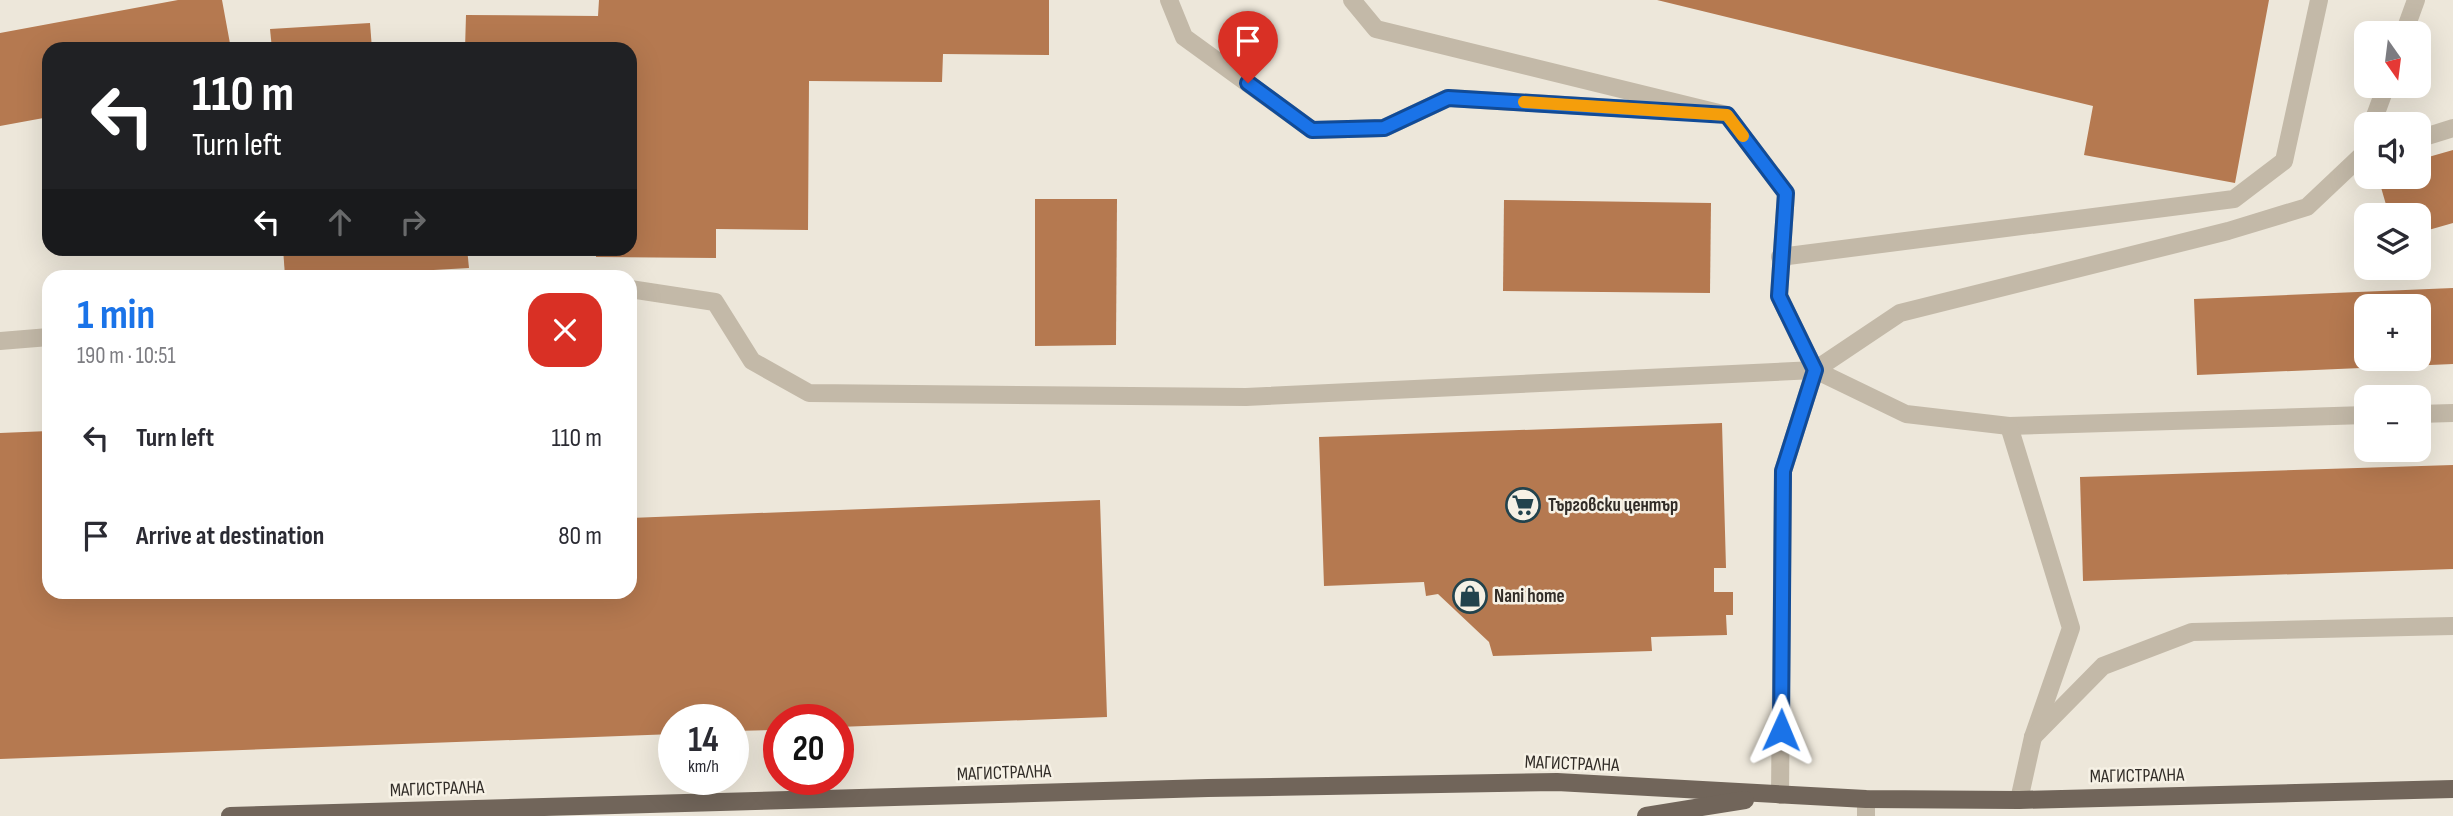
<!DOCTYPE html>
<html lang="en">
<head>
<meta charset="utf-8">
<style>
  :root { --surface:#fff; --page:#f7f7f7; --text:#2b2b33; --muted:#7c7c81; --accent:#1a73e8 }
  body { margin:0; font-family:"Sofia Sans Condensed",sans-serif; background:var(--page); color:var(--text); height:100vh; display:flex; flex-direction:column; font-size:26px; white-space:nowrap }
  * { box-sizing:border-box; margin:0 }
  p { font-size:23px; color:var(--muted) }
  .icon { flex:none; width:38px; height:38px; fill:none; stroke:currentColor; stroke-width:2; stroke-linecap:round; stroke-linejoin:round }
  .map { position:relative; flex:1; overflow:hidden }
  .details { position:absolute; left:42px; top:270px; width:595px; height:329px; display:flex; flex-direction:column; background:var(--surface); border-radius:21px; box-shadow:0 7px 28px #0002 }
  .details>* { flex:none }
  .hud { position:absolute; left:42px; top:42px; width:595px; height:214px; border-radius:21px; box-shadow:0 7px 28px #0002; background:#202124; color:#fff; overflow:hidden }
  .needle { width:46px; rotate:166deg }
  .fabs { position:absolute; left:2354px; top:21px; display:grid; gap:14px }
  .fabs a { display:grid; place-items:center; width:77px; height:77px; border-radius:14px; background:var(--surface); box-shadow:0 7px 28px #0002; font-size:35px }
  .speed { position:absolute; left:658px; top:704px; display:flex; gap:14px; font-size:35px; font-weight:700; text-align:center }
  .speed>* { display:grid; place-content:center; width:91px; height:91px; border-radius:50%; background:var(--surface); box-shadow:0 7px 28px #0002; line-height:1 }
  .speed small { font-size:18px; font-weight:400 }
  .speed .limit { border:10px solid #d22; background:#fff; color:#111 }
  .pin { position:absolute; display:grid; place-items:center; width:60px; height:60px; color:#fff; margin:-72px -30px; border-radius:50% 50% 50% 0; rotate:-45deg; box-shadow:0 0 7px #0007 }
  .pin .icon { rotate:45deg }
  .me { position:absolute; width:77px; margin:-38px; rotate:1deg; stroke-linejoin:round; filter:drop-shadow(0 0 5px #0008) }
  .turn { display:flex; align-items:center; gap:24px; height:147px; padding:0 35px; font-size:32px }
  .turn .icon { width:91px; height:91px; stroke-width:2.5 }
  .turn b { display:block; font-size:49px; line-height:60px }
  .lanes { display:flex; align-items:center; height:66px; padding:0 35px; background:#0003; justify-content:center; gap:35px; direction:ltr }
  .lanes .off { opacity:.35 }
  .round { display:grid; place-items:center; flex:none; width:74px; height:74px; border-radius:21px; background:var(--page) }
  .overview { display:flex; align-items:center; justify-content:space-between; height:119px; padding:0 35px }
  h1 { font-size:42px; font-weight:700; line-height:52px; color:var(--accent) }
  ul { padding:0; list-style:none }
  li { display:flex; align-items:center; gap:21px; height:98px; padding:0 35px }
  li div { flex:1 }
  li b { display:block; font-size:26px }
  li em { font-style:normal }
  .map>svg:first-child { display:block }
  .building { fill:#b57950; fill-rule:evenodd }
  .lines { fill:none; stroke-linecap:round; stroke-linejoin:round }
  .minor { stroke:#c3b9a8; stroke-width:18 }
  .major { stroke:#71655a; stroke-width:18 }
  .route-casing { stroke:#114b97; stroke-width:18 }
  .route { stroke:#1a73e8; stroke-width:12 }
  .slow { stroke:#f59e0b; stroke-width:12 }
  .labels { text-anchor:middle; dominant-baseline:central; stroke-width:5; stroke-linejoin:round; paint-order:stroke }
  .poi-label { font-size:19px; font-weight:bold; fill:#312c27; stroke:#f6f1e5; text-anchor:start }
  .street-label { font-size:19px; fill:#312c27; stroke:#f6f1e5 }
</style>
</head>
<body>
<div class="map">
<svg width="2453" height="816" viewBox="0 0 2453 816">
  <rect width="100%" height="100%" fill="#ede7da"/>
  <g class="building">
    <path d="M 178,0 L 222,0 L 231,49 L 49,49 L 49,117 L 0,126 L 0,33 Z"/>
    <path d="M 599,0 L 1049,0 L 1049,55 L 943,54 L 942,82 L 809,81 L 808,230 L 716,229 L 716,258 L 596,257 L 596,248 L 630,248 L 630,49 L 465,49 L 466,15 L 598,16 Z"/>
    <path d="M 1657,0 L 2269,0 L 2235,183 L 2084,155 L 2093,106 Z"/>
    <path d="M 370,23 L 372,49 L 272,49 L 270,29 Z"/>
    <path d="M 2453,150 L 2453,223 L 2418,233 L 2418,215 L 2389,215 L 2378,177 L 2418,177 L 2418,160 Z"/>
    <path d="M 1035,199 L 1117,199 L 1116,345 L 1035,346 Z"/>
    <path d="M 1504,200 L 1711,203 L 1710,293 L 1503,291 Z"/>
    <path d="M 283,248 L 467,248 L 469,268 L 327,276 L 285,276 Z"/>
    <path d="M 2453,288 L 2453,364 L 2197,375 L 2194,299 ZM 2366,306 L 2418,306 L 2418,359 L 2366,359 Z"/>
    <path d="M 1722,423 L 1726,568 L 1714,568 L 1714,592 L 1733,592 L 1733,615 L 1726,615 L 1727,635 L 1651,637 L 1652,651 L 1493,656 L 1489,642 L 1438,594 L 1426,596 L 1424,582 L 1324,586 L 1319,437 Z"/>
    <path d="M 49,431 L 49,592 L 630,592 L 630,518 L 1100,500 L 1107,717 L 838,727 L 838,719 L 779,719 L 779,730 L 733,731 L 733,719 L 674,719 L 674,734 L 0,759 L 0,433 Z"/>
    <path d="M 2453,465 L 2453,569 L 2083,581 L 2080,477 Z"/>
  </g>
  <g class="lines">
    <g class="minor">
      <path d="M 1169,0 L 1184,37 L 1312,130 L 1384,128 L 1448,98 L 1681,112"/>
      <path d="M 1352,0 L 1376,29 L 1727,115 L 1786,193 L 1779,296 L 1815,370"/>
      <path d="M 2404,33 L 2416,0"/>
      <path d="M 2372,124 L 2386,86"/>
      <path d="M 2418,139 L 2453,128"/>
      <path d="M 1780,257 L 2234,199 L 2284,161 L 2319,0"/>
      <path d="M 630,289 L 715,302 L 752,361 L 809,393 L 1246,397 L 1815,370 L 1906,414 L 2009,426 L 2366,415"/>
      <path d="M 0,341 L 49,337"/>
      <path d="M 2418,414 L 2453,413"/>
      <path d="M 2009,426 L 2071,628 L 2033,737 L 2019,800"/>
      <path d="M 2033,737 L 2103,666 L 2192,632 L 2453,626"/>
      <path d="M 1780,795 L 1783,471 L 1815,370 L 1900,313 L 2228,231 L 2307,207 L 2361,156 L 2366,155"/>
      <path d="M 1866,799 L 1866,816"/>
    </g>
    <g class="major">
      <path d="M 230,816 L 1208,788 L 1557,782 L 1866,799 L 2019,800 L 2453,789"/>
      <path d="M 1646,816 L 1745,800"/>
    </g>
  </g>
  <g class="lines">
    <g class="route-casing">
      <path id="route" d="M 1248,83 L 1312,130 L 1384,128 L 1448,98 L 1727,115 L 1786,193 L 1779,296 L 1815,370 L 1783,471 L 1781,730"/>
    </g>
    <use href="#route" class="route"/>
    <path class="slow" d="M 1524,102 L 1727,115 L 1743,136"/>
  </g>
  <defs>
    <g id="supermarket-ring" transform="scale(1.75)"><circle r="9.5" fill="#f6f1e5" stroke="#22434d" stroke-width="1.5"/><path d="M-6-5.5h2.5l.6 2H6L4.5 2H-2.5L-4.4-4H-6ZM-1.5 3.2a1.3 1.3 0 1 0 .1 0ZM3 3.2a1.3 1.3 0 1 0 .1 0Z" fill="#22434d"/></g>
    <g id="shop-ring" transform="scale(1.75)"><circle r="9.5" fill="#f6f1e5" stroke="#22434d" stroke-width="1.5"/><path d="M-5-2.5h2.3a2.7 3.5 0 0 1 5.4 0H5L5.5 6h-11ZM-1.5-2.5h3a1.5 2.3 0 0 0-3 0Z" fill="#22434d"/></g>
  </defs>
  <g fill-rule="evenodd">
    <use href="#supermarket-ring" x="1523" y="505"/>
    <use href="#shop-ring" x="1470" y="596"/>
  </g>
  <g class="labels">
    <g class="poi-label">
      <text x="1548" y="505">Търговски център</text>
      <text x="1494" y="596">Nani home</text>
    </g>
    <g class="street-label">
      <text transform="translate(1572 764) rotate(2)">МАГИСТРАЛНА</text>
      <text transform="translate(1004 773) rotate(-2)">МАГИСТРАЛНА</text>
      <text transform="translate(2137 776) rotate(-1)">МАГИСТРАЛНА</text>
      <text transform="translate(437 789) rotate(-2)">МАГИСТРАЛНА</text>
    </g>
  </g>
</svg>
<div class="fabs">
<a><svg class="needle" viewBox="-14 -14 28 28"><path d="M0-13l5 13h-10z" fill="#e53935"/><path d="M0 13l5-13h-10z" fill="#7c7c81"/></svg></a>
<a><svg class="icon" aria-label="sound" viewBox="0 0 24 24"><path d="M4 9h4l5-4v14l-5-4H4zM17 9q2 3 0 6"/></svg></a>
<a><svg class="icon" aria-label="layers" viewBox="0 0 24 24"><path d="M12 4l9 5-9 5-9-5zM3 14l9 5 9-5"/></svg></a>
<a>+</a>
<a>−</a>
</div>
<div class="speed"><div>14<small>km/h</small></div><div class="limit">20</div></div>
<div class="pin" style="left:1248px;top:83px;background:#d93025"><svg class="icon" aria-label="arrive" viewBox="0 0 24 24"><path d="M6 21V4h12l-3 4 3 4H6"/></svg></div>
<svg class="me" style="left:1781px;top:730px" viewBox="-20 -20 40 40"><path d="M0-17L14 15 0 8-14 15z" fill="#1a73e8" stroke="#fff" stroke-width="4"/></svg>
<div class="hud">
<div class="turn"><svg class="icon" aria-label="left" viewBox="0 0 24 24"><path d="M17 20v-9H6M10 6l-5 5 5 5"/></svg><div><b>110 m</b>Turn left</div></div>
<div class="lanes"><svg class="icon" aria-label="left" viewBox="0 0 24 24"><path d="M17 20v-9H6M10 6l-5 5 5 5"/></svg><svg class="icon off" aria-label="ahead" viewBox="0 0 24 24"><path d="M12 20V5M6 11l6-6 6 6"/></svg><svg class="icon off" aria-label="right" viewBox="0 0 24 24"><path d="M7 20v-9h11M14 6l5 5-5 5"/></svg></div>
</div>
<section class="details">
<div class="overview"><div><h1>1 min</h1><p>190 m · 10:51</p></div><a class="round" style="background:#d93025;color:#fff"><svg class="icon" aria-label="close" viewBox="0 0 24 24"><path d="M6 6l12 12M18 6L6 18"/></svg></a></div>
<ul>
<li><svg class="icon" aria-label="left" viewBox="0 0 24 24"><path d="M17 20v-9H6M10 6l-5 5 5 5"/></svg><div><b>Turn left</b></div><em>110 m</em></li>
<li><svg class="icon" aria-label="arrive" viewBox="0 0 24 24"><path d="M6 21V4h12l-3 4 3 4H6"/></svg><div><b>Arrive at destination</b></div><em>80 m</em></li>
</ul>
</section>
</div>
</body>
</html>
